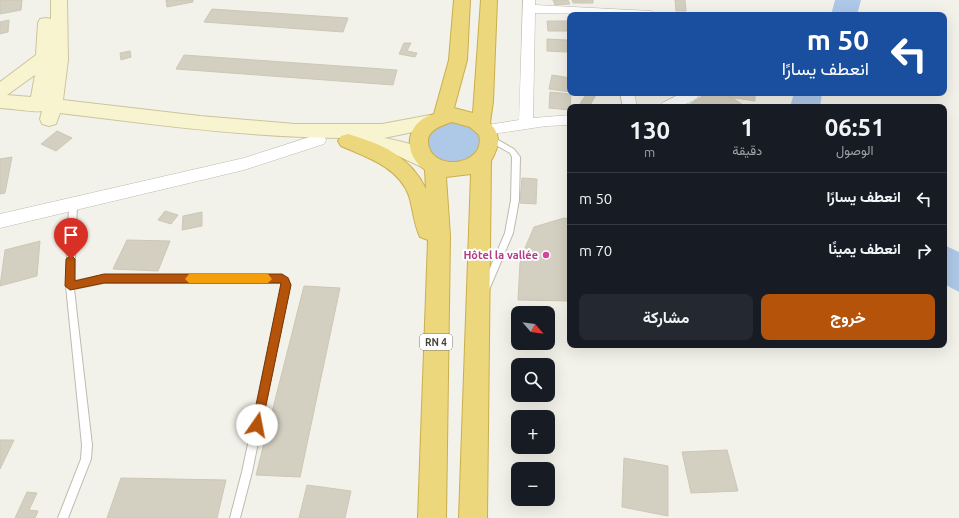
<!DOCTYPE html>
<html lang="ar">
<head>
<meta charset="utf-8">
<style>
  :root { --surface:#171b24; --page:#242831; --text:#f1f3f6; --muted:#9ea1a6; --line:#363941; --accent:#b45309 }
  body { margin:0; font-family:Ubuntu,Vazirmatn,sans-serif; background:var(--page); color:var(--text); direction:rtl; height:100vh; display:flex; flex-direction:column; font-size:15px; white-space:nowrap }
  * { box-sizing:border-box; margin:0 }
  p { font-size:13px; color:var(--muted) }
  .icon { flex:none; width:22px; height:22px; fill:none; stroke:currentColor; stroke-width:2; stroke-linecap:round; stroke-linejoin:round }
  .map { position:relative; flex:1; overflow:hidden; direction:ltr }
  .details { position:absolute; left:567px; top:104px; width:380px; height:244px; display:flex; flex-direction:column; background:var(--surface); border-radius:8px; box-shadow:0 4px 16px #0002; direction:rtl }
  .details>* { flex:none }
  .hud { position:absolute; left:567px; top:12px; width:380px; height:84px; border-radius:8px; box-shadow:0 4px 16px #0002; direction:rtl; background:#1a4fa0; color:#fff; overflow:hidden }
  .needle { width:26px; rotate:118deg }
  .fabs { position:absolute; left:511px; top:306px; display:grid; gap:8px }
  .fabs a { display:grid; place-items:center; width:44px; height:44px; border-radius:8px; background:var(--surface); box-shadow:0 4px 16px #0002; font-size:20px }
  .pin { position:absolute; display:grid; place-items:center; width:34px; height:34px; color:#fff; margin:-41px -17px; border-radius:50% 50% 50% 0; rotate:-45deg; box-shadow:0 0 4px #0007 }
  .pin .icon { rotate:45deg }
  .me { position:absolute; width:44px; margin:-22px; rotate:12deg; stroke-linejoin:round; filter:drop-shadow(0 0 3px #0008) }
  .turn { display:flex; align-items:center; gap:14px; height:84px; padding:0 12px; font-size:18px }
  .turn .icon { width:52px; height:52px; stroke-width:2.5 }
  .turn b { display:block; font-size:28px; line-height:34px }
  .eta { display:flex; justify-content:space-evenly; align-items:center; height:68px; text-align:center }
  .eta b { font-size:24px; font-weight:700; line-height:28px }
  .button { display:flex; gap:8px; margin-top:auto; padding:8px 12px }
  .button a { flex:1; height:46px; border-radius:8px; background:var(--accent); color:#fff; font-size:16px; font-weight:700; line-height:46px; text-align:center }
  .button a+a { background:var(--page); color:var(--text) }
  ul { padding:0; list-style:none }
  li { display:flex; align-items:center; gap:12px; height:52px; padding:0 12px; border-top:1px solid var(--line) }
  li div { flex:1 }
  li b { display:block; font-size:15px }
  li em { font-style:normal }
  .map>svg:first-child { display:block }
  .water { fill:#aec8e8 }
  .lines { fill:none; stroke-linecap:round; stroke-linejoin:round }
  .river { fill:#aec8e8; fill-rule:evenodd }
  .building { fill:#d3cfc1; stroke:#cdc7b5 }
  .lane-casing { stroke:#bdbaae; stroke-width:2 }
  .street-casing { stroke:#bdbaae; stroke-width:1 }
  .secondary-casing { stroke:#cac59d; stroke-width:2 }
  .highway-casing { stroke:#caae4d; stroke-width:2 }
  .lane { fill:#fff; fill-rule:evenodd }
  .street { fill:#fff; fill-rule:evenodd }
  .secondary { fill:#f8f4cf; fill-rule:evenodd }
  .highway { fill:#ecd77c; fill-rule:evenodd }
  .route { fill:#b45309; stroke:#753606 }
  .slow { fill:#f59e0b }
  .hotel-dot { fill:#d1479c; stroke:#fff; stroke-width:1.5 }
  .labels { text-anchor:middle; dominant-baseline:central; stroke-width:4; stroke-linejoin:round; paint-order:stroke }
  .shield { fill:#fff; stroke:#7e7b74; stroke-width:1 }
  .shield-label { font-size:10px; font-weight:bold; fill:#464339 }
  .hotel-label { font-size:11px; font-weight:bold; fill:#b23c85; stroke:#fff; text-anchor:end }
</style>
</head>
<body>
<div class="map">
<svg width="959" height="518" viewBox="0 0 959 518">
  <rect width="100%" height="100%" fill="#f3f2ea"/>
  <path class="water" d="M 450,122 C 460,122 480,126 481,139 C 481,143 479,148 478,152 C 459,166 452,166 431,154 L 427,140 C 432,129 439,127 450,122 Z"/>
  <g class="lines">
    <g class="river">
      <path d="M 835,0 L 861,0 L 857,15 L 831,15 Z"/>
      <path d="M 794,93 L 822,93 L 820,107 L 790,107 Z"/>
      <path d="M 944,245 L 959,252 L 959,292 L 944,284 Z"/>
    </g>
  </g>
  <g class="building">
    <path d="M 0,0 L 22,0 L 21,10 L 0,14 Z"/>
    <path d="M 166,0 L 193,0 L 193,2 L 167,7 Z"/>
    <path d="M 553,0 L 568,0 L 570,4 L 555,5 Z"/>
    <path d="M 572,0 L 593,0 L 593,3 L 573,3 Z"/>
    <path d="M 675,0 L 685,0 L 686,11 L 676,11 Z"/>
    <path d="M 212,9 L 348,18 L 343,32 L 204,22 Z"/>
    <path d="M 9,20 L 8,32 L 0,34 L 0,22 Z"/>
    <path d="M 547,21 L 570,21 L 570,31 L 548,31 Z"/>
    <path d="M 547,39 L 567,40 L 567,52 L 547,51 Z"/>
    <path d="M 404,43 L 411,43 L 407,51 L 417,53 L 415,57 L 399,54 Z"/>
    <path d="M 130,51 L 131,57 L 121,60 L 120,53 Z"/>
    <path d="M 184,55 L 397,70 L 393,85 L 176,69 Z"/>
    <path d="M 552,75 L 570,78 L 570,92 L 549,89 Z"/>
    <path d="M 550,92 L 571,94 L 570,110 L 549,108 Z"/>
    <path d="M 587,93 L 597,93 L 589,107 L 578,107 Z"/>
    <path d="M 707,93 L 725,93 L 746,107 L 686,107 Z"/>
    <path d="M 727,93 L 755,93 L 755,101 L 728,97 Z"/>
    <path d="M 57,131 L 72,138 L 56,151 L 41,144 Z"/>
    <path d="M 12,157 L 5,193 L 0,194 L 0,159 Z"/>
    <path d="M 522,178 L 537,179 L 536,204 L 520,203 Z"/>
    <path d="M 165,211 L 178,215 L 171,224 L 158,220 Z"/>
    <path d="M 202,212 L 202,226 L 182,230 L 183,216 Z"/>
    <path d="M 564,218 L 570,219 L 570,301 L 518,300 L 520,263 L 525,248 L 534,227 Z"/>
    <path d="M 127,240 L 170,241 L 158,271 L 113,269 Z"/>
    <path d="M 40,241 L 37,276 L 0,286 L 5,250 Z"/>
    <path d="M 304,286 L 340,288 L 300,477 L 256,475 Z"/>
    <path d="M 0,440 L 14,440 L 0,469 Z"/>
    <path d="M 727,450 L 738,491 L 691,493 L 682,452 Z"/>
    <path d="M 624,458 L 668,466 L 668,516 L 622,507 Z"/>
    <path d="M 121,478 L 226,480 L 217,518 L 107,518 Z"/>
    <path d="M 307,485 L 351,491 L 345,518 L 299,518 Z"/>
    <path d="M 27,492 L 37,493 L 29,510 L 38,511 L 35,518 L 15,518 Z"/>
  </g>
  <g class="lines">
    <g class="lane-casing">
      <g id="lane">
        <path d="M 489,135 L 514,149 L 520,157 L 519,200 L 513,233 L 489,290 L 486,291 L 483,290 L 482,287 L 505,233 L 511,200 L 512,157 L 510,153 L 487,140 L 486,138 L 487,136 Z"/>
        <path d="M 73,202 L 77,205 L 74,281 L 104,275 L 282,275 L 288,278 L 290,285 L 252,472 L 240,518 L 230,518 L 242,472 L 282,285 L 281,283 L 104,283 L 74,289 L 92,445 L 91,459 L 68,518 L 58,518 L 81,459 L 82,445 L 66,286 L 69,205 Z"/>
      </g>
    </g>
    <g class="street-casing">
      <g id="street">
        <path d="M 523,0 L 535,0 L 535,5 L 651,11 L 657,15 L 535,13 L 533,118 L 570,115 L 570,125 L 546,126 L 486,135 L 481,134 L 479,130 L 481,126 L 519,120 Z"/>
        <path d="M 620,93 L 634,93 L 637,107 L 623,107 Z"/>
        <path d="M 682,93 L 701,93 C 693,106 673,107 660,107 L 662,103 Z"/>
        <path d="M 319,134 L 324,136 L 326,140 L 324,144 L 244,170 L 0,228 L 0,214 L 244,158 Z"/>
      </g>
    </g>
    <g class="secondary-casing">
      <path id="secondary" d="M 51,0 L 67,0 L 68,60 L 63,100 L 200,116 L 295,124 L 382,124 L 430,115 L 437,117 L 439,122 L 437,127 L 384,138 C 400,141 428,146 436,161 L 433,166 L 426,169 L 394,154 L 351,147 L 348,142 L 351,138 C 253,138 157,125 60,113 L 56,124 L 49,126 L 42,124 L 40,119 L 42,111 C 35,113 10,108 0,108 L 0,82 L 36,55 L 38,23 L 40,19 L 46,18 L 51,19 ZM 35,75 L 31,97 L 7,95 L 32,77 Z"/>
    </g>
    <g class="highway-casing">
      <path id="highway" d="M 454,0 L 470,0 L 467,60 L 454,108 L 473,113 L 481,0 L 497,0 L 493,101 L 490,123 C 502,137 499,146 491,161 L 487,518 L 459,518 L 471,174 L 446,177 L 450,236 L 446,518 L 418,518 L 428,240 L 420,237 C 414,225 413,209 409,196 C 399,167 366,157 341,146 L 338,141 L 341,136 L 348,134 C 382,144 410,156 426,189 L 425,170 C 402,153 405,122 434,114 L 449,60 ZM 452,122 L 470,127 L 479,135 C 487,166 430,173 428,142 C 427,130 443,125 452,122 Z"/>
    </g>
    <use href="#lane" class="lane"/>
    <use href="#street" class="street"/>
    <use href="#secondary" class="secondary"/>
    <use href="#highway" class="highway"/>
  </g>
  <path class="route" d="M 71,255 L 75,259 L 75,281 L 104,274 L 282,274 L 288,278 L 291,285 L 261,429 L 257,431 L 253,429 L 252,425 L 281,283 L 104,283 L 70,290 L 65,286 L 66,259 Z"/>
  <path class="slow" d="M 189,274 L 268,274 L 272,279 L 268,283 L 189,283 L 185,279 Z"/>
  <circle class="hotel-dot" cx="546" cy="255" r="4"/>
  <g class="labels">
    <rect class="shield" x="420" y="334" width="32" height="16" rx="3"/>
    <g class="shield-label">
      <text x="436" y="342">RN 4</text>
    </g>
    <g class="hotel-label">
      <text x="538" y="255">Hôtel la vallée</text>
    </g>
  </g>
</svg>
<div class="fabs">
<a><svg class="needle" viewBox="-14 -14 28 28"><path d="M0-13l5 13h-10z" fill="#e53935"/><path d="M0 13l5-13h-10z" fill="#9ea1a6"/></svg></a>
<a><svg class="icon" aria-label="search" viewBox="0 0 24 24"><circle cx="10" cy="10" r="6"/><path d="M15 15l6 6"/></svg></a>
<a>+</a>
<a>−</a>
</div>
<div class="pin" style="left:71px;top:259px;background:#d93025"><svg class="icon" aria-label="arrive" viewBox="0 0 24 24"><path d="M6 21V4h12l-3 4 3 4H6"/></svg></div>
<svg class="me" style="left:257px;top:425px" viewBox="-20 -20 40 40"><circle r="19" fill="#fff"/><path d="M0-13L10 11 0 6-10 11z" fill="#b45309"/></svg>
<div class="hud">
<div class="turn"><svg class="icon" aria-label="left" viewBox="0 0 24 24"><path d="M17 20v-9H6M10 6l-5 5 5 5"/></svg><div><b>50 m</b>انعطف يسارًا</div></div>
</div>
<section class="details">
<div class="eta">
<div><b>06:51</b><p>الوصول</p></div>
<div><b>1</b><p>دقيقة</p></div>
<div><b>130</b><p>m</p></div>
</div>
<ul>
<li><svg class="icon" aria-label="left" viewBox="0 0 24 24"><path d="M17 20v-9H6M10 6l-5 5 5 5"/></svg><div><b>انعطف يسارًا</b></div><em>50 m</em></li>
<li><svg class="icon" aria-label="right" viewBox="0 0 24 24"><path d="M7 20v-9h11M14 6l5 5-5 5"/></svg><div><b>انعطف يمينًا</b></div><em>70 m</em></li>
</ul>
<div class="button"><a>خروج</a><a>مشاركة</a></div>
</section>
</div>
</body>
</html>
